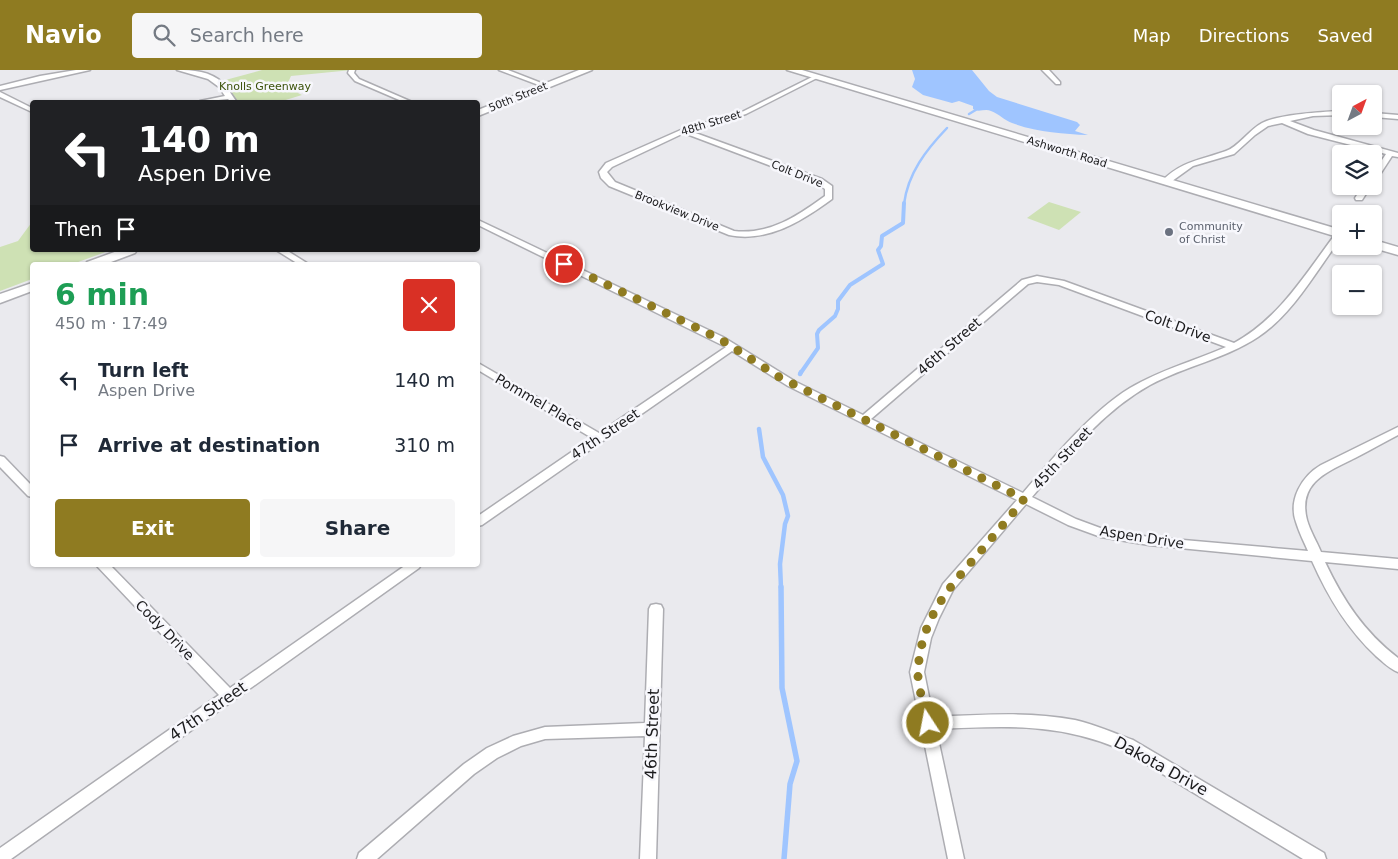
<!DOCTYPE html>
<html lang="en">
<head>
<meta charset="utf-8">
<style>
  :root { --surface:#fff; --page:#f6f6f7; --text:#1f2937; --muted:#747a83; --accent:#8f7b21 }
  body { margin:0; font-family:"DejaVu Sans",sans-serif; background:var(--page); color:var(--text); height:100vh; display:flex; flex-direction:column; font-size:19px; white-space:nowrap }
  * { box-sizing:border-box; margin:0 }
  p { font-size:16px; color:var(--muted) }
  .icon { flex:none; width:28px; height:28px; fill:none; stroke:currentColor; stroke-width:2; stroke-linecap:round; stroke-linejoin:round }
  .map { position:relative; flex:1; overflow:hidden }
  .panel { position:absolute; left:30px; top:192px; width:450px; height:305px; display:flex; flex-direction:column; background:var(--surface); border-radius:5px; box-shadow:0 1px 4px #0004 }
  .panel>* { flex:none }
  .banner { position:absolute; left:30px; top:30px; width:450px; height:152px; border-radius:5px; box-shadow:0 1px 4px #0004; background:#202124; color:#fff; overflow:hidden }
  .needle { width:32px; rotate:41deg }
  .fabs { position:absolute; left:1332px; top:15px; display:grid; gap:10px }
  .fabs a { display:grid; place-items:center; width:50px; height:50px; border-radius:5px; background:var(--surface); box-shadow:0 1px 4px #0004; font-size:25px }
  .pin { position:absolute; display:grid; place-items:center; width:42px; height:42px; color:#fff; margin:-21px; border:2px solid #fff; border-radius:50%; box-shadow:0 1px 5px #0007 }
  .me { position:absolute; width:55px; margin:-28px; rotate:349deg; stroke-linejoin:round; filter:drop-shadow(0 0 4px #0008) }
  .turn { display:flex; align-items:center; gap:18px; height:105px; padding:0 25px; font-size:22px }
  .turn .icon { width:65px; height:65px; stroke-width:2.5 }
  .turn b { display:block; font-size:35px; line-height:42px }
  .then { display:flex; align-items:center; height:48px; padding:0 25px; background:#0003; gap:10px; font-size:19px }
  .round { display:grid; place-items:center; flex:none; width:52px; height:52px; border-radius:5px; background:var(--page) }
  .head { display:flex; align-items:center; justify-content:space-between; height:85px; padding:0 25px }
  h1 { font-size:30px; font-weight:800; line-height:38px; color:#1e9e55 }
  .primary-button { display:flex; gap:10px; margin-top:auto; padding:10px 25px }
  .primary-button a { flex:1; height:58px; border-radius:5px; background:var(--accent); color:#fff; font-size:20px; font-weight:800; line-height:58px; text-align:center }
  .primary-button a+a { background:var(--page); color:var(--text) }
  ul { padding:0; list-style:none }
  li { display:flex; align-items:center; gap:15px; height:65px; padding:0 25px }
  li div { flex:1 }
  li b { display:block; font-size:19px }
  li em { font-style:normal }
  header { display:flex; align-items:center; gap:30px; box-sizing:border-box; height:70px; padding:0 25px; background:var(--accent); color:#fff }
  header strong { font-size:24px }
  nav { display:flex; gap:28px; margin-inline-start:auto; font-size:18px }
  .search { width:350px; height:45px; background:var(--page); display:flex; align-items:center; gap:12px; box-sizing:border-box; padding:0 18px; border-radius:5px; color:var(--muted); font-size:19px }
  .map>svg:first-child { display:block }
  .green { fill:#cee1b4 }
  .water { fill:#9fc5ff }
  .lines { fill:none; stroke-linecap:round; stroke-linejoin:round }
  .stream-far3 { stroke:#9fc5ff; stroke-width:2.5 }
  .stream-far2 { stroke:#9fc5ff; stroke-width:4 }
  .stream-far1 { stroke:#9fc5ff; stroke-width:4.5 }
  .stream { stroke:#9fc5ff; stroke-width:5.5 }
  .minor-casing { stroke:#adadb2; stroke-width:3 }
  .secondary-casing { stroke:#adadb2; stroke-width:3 }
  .minor { fill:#fff; fill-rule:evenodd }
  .secondary { fill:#fff; fill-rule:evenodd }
  .route { stroke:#8f7b21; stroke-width:9; stroke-dasharray:0 16.2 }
  .worship-dot { fill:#6b7280; stroke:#f7f7fc; stroke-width:2 }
  .labels { text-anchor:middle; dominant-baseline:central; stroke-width:5; stroke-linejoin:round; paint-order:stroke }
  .far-park-label { font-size:11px; fill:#3a5109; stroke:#f7f7fc }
  .far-street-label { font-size:11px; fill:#1a1a1c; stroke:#f7f7fc }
  .far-worship-label { font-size:11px; fill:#5b616d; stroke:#f7f7fc; text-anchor:start }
  .street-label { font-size:14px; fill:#1a1a1c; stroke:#f7f7fc }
  .near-street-label { font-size:16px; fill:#1a1a1c; stroke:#f7f7fc }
</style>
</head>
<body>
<header>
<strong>Navio</strong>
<div class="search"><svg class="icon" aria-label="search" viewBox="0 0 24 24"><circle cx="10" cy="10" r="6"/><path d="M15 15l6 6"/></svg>Search here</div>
<nav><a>Map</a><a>Directions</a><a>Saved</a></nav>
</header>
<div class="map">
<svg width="1398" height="789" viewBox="0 0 1398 789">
  <rect width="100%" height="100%" fill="#eaeaee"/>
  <g class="green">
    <path d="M 262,0 L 352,0 L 291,6 L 286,17 L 302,25 L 279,32 L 206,32 L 228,27 L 218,12 Z"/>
    <path d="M 1049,132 L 1081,142 L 1059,160 L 1027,148 Z"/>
    <path d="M 32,152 L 32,180 L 111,180 L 70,195 L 32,195 L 32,209 L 0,221 L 0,177 L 18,171 Z"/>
  </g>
  <path class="water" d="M 912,0 L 972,0 L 989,21 L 997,27 L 1077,52 L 1080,55 L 1075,61 L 1088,65 C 1063,64 1036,62 1012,53 C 1004,50 999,44 991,41 C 985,38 979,43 973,39 L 973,36 L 959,31 L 952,33 L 923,25 L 912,17 L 915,9 Z"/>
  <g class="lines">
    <g class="stream-far3">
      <path d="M 969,44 L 979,38"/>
      <path d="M 904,134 C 908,103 926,80 947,58"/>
    </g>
    <path class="stream-far2" d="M 800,304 L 818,278 L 817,264 L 819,260 L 835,246 L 838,239 L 838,231 L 850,215 L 883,194 L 878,180 L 881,176 L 882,166 L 903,153 L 904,133"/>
    <g class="stream-far1">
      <path d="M 800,304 L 801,302"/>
      <path d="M 759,359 L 763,387 L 783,425 L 788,446 L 785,454 L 780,494 L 781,518"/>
    </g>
    <path class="stream" d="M 781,517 L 782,618 L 797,691 L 790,714 L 784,789"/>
    <g class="minor-casing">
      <g id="minor">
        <path d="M 76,0 L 90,0 L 0,20 L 0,16 L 40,6 Z"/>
        <path d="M 177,0 C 193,0 210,1 223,13 C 228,18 232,26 237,32 L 231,32 L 228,29 L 199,32 L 200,31 L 225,26 L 219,17 L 208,9 Z"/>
        <path d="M 349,0 L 355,0 L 354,3 L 359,9 L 412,32 L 404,32 L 355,11 L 348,3 Z"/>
        <path d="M 499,0 L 508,0 L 549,16 L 544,17 Z"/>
        <path d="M 1042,0 L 1049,0 L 1060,12 L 1060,14 L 1056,14 Z"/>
        <path d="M 814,6 L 819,7 L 746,44 L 690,61 L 822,109 L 832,116 L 832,129 C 802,151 767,173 729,165 L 609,116 L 601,108 L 599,102 L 606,93 L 683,59 L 742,42 ZM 684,63 L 816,113 L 825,119 L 825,126 C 798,146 769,165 734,161 L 615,112 L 607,102 L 612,97 Z"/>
        <path d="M 0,22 L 32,38 L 32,42 L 0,27 Z"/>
        <path d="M 1341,41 L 1341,45 L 1313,46 L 1290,51 L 1314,60 L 1398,83 L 1398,87 L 1392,86 L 1377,109 L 1374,109 L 1374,102 L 1386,84 L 1308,64 L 1282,53 L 1268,56 L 1255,65 L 1234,84 L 1193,96 L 1168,114 L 1161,112 C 1181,91 1201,90 1226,81 C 1238,77 1249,60 1262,53 C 1280,44 1321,42 1341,41 Z"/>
        <path d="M 1374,43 L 1398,45 L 1398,49 L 1374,47 Z"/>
        <path d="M 1363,116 L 1371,116 L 1362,130 L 1356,130 L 1355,128 Z"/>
        <path d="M 478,150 L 723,267 L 796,312 L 863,345 L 1022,210 L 1037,206 L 1064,211 L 1234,273 C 1280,248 1306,203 1337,162 L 1341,162 L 1341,168 C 1316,201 1293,244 1258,267 C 1225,289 1185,296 1150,315 C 1103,341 1066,387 1032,427 L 1076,449 L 1103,459 L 1149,467 L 1308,481 C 1304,472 1299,462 1296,452 C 1288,430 1302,406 1321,395 L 1398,357 L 1398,365 C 1384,372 1371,380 1357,387 C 1330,401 1297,411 1307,450 C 1310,461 1317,472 1321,482 L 1398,489 L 1398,499 L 1325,492 C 1343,530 1364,562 1398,588 L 1398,602 C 1390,599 1383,592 1376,586 C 1347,559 1328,527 1312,491 L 1149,475 L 1101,467 L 1068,455 L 1026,434 L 953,520 L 939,548 L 931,568 L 924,602 L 933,647 C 981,645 1029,641 1075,650 C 1096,655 1114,663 1133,670 L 1324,783 L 1326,789 L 1303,789 L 1123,680 C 1057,652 1005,656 936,659 L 964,789 L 948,789 L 910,602 L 921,558 L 943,514 L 1017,430 L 788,316 L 732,281 L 482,455 L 478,456 L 478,446 L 592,368 L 478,300 L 478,293 L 599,363 L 726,277 L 478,155 ZM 1037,212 L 1059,215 L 1226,277 C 1194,291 1160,300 1130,318 C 1092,341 1052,389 1023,423 L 871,349 L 1028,214 Z"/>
        <path d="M 276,180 L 286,180 L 310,195 L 300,195 Z"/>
        <path d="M 0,386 L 4,387 L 32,416 L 32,427 L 28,426 L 0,397 Z"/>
        <path d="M 96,495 L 110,495 L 230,618 L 406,495 L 421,495 L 419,498 L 11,789 L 0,789 L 0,778 L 219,625 Z"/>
        <path d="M 656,534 L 661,535 L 663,539 L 656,789 L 640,789 L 645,666 L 545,669 L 521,676 L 497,688 L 474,704 L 377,789 L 357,789 L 359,783 L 464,694 L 487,678 L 513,666 L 545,657 L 645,653 L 649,539 L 651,535 Z"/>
      </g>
    </g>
    <g class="secondary-casing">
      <g id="secondary">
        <path d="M 579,0 L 592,0 L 478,46 L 478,40 Z"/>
        <path d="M 787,0 L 802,0 L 1341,160 L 1341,168 Z"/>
        <path d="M 1374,170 L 1398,177 L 1398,185 L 1370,177 L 1374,176 Z"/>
        <path d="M 120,180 L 137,180 L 135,183 L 103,195 L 85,195 L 87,192 Z"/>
        <path d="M 32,213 L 32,221 L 0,233 L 0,224 Z"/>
      </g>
    </g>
    <use href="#minor" class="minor"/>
    <use href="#secondary" class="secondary"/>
  </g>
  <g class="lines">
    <path class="route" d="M 564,194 L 720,269 L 779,307 L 1024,429 C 1010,447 995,464 980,482 C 948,519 921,548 918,601 C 917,615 925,638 928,653"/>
  </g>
  <circle class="worship-dot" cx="1169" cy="162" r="5"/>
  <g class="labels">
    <g class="far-park-label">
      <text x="265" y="16">Knolls Greenway</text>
    </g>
    <g class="far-street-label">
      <text transform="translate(518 27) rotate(-22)">50th Street</text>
      <text transform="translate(711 53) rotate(-17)">48th Street</text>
      <text transform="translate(1067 82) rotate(17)">Ashworth Road</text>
      <text transform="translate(797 104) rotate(22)">Colt Drive</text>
      <text transform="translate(677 141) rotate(22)">Brookview Drive</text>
    </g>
    <g class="far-worship-label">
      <text x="1179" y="156">Community<tspan x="1179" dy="13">of Christ</tspan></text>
    </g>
    <g class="street-label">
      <text transform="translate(1178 256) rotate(20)">Colt Drive</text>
      <text transform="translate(949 276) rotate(-41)">46th Street</text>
      <text transform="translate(539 332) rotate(30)">Pommel Place</text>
      <text transform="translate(605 364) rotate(-34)">47th Street</text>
      <text transform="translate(1062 388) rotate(-47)">45th Street</text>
      <text transform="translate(1142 467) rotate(9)">Aspen Drive</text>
      <text transform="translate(165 560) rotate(46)">Cody Drive</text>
    </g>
    <g class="near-street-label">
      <text transform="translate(208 641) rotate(-35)">47th Street</text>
      <text transform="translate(652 664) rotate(-88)">46th Street</text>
      <text transform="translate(1161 696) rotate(29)">Dakota Drive</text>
    </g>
  </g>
</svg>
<div class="fabs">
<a><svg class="needle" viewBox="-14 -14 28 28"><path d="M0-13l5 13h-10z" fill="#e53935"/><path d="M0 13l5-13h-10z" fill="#747a83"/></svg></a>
<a><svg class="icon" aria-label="layers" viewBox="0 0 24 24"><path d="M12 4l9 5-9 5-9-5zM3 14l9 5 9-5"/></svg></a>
<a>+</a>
<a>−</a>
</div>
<div class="pin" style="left:564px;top:194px;background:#d93025"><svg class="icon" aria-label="arrive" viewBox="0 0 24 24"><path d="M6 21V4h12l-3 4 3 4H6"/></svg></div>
<svg class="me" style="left:928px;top:653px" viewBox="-20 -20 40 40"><circle r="17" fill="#8f7b21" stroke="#fff" stroke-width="3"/><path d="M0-11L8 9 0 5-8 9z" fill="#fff"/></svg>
<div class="banner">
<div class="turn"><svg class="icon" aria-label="left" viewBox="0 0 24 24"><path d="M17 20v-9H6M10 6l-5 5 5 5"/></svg><div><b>140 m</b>Aspen Drive</div></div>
<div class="then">Then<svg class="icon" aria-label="arrive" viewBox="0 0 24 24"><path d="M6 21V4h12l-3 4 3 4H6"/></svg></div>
</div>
<section class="panel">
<div class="head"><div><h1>6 min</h1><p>450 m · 17:49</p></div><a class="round" style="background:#d93025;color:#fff"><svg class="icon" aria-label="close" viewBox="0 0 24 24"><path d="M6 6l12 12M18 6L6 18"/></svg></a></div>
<ul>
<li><svg class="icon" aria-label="left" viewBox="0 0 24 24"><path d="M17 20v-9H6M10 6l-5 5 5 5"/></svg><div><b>Turn left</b><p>Aspen Drive</p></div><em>140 m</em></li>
<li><svg class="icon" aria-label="arrive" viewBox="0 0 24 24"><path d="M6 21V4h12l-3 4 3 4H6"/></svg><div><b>Arrive at destination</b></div><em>310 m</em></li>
</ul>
<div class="primary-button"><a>Exit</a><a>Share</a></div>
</section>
</div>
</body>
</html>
